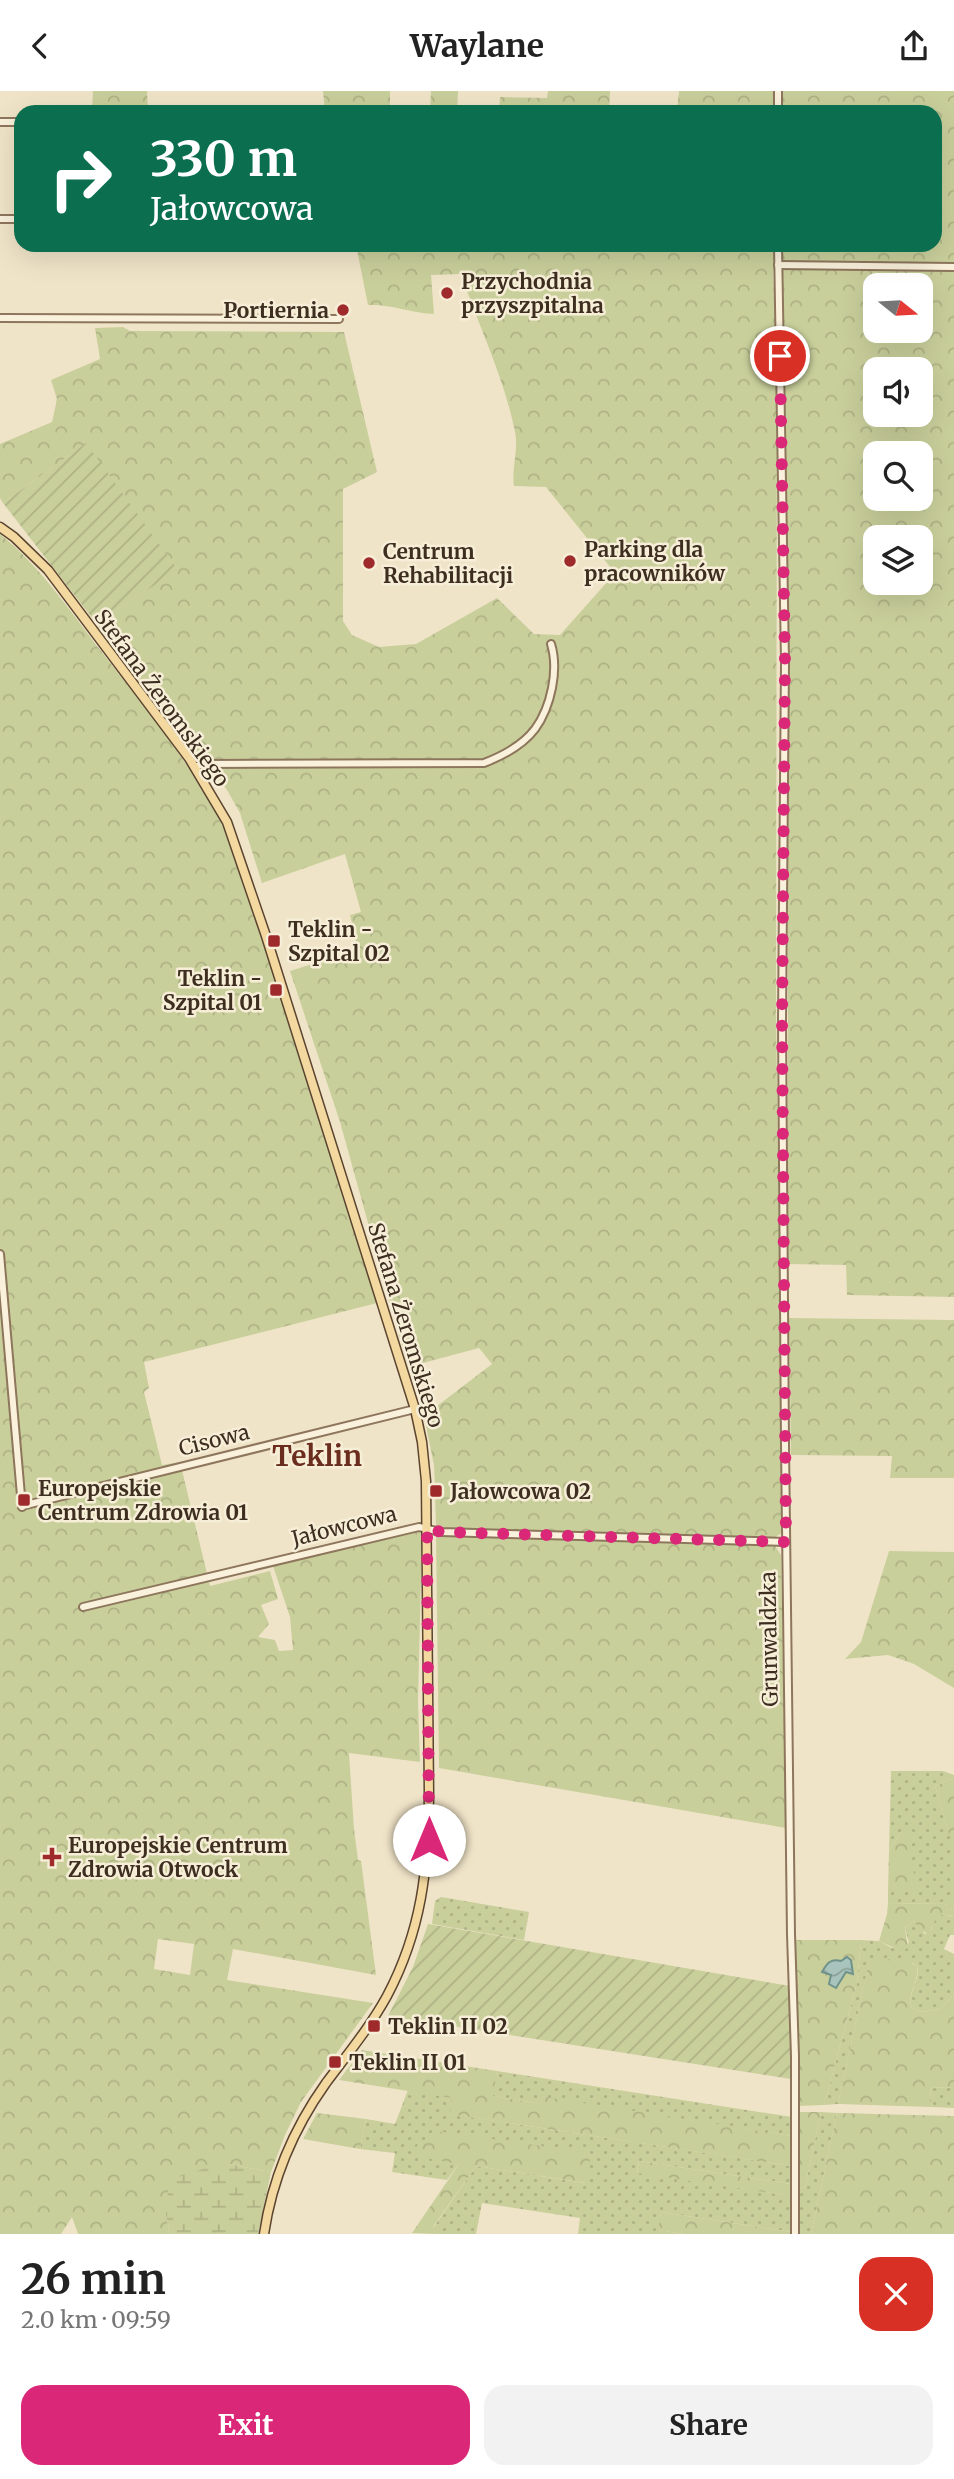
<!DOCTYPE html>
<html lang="en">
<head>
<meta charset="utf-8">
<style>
  :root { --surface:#fff; --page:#f2f2f2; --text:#222; --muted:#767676; --accent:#db2777 }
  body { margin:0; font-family:Merriweather,serif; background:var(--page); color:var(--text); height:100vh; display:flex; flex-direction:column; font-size:26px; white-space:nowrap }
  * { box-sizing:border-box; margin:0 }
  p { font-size:23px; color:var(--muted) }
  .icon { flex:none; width:38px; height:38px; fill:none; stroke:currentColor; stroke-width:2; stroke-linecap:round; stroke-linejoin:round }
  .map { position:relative; height:2143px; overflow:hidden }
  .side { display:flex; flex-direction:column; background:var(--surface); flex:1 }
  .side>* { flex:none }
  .guide { position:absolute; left:14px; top:14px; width:928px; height:147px; border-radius:21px; box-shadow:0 7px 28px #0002; background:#0b6e4f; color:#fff; overflow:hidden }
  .needle { width:46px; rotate:108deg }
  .buttons { position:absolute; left:863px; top:182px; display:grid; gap:14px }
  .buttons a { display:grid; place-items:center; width:70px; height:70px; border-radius:14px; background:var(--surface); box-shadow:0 7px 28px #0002; font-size:35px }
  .pin { position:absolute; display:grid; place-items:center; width:60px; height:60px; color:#fff; margin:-30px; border:4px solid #fff; border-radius:50%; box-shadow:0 2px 7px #0007 }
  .me { position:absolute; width:77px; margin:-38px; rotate:0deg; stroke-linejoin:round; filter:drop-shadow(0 0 5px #0008) }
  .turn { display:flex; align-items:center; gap:24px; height:147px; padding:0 21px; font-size:32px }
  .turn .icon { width:91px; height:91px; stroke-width:2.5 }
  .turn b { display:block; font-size:49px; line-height:60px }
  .round { display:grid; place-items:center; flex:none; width:74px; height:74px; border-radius:21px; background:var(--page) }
  .head { display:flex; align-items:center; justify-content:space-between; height:119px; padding:0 21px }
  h1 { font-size:42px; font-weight:700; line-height:52px }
  .primary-button { display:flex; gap:14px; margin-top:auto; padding:14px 21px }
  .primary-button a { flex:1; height:80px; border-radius:21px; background:var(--accent); color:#fff; font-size:28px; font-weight:700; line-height:80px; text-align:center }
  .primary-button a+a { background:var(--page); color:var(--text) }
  header { display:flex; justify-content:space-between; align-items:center; height:91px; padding:0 21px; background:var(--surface); font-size:32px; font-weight:700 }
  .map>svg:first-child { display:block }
  .grass { fill:url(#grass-dots) }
  .forest { fill:url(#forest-crowns); fill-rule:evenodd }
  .wetland { fill:url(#wetland-marsh) }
  .garden { fill:url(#garden-furrows) }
  .water { fill:url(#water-waves); stroke:#6f938a; stroke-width:2 }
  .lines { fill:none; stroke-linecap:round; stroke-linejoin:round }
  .minor-casing { stroke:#8d765c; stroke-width:10 }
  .major-casing { stroke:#5b4430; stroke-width:11 }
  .minor { stroke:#faf1dc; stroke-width:6 }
  .major { stroke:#f3d9a0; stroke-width:8 }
  .route { stroke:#db2777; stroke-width:12; stroke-dasharray:0 21.6 }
  .poi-dot { fill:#9e2a2b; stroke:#f7eed8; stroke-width:2.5 }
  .labels { text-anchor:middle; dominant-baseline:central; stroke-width:5; stroke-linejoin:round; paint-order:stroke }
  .poi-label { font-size:21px; font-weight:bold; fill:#3d2e20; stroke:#f7eed8; text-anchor:start }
  .street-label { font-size:21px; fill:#3d2e20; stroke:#f7eed8 }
  .district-label { font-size:28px; font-weight:bold; fill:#6b2e1e; stroke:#f7eed8 }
</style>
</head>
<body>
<header><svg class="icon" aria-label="back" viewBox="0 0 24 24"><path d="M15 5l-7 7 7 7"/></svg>Waylane<svg class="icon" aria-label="share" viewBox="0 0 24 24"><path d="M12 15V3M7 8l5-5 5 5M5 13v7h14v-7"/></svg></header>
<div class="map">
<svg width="954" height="2143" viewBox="0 0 954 2143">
  <defs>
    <pattern id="grass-dots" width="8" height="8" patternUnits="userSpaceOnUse" patternTransform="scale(1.75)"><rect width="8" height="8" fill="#c9cf9b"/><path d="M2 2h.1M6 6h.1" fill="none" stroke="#aeb285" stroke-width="1.8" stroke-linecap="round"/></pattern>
    <pattern id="forest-crowns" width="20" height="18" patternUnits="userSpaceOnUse" patternTransform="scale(1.75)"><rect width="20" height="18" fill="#c9cf9b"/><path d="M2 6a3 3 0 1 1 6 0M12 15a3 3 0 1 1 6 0" fill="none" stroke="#aeb285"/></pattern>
    <pattern id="wetland-marsh" width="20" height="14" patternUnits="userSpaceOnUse" patternTransform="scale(1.75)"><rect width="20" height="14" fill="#c9cf9b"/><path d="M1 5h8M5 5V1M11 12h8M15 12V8" fill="none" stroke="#aeb285"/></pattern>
    <pattern id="garden-furrows" width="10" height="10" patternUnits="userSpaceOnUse" patternTransform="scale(1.75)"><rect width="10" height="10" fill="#c9cf9b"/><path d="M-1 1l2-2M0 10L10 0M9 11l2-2" fill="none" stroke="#aeb285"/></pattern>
    <pattern id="water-waves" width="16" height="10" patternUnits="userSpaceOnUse" patternTransform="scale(1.75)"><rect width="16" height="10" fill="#a9c4bc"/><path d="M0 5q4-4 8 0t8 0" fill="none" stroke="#8ba098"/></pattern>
  </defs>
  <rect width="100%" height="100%" fill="#f0e4c8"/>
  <g class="grass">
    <path d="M 891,1680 L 943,1680 L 954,1684 L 954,1687 L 935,1695 L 949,1742 L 954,1743 L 954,1819 L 945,1813 L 888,1812 L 888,1800 L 915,1800 L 901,1741 L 889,1760 Z"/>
    <path d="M 441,1806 L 529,1821 L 524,1849 L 432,1833 L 435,1810 Z"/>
    <path d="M 943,1823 L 954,1826 L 954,1844 L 950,1844 L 944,1858 L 954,1863 L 954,1903 L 941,1918 L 921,1921 L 912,1917 C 906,1902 921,1890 917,1875 L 912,1872 L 869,1872 L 838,2013 L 824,2014 L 857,1892 L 861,1849 L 879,1850 L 892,1857 L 909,1852 L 905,1837 L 914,1830 L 925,1843 L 931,1839 L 935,1827 Z"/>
    <path d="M 497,1980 L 792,2026 L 792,2045 L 539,2006 L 536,2012 L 492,2005 Z"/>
    <path d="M 930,1996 L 954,1997 L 954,2017 L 932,2016 Z"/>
    <path d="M 408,1999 L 453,2007 L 451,2023 L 791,2075 L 791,2093 L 639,2070 L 637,2081 L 791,2105 L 792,2141 L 661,2121 L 659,2139 L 683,2143 L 578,2143 L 580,2127 L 482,2112 L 476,2143 L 437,2143 L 433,2137 L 476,2075 L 585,2092 L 590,2063 L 459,2073 L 447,2089 L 392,2081 L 395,2062 L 360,2058 L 366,2028 L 395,2033 Z"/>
    <path d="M 821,2021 L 837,2022 L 811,2143 L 797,2143 L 799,2097 L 805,2096 Z"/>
  </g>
  <g class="forest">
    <path d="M 93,0 L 147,0 L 148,21 L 92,21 Z"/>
    <path d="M 323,0 L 390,0 L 390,21 L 325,21 Z"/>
    <path d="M 431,0 L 458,0 L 457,21 L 430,21 Z"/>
    <path d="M 548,0 L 610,0 L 609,21 L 499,21 L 500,6 L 547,7 Z"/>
    <path d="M 679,0 L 954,0 L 954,1206 L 847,1204 L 846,1174 L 788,1173 L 788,574 L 780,180 L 773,179 L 777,288 L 776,923 L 783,1441 L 774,1447 L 442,1437 L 436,1435 L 435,1403 L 438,1403 L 437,1397 L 435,1396 L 434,1374 L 424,1325 L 492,1273 L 479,1257 L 408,1276 L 340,1031 L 290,880 L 358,859 L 350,824 L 361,821 L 345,763 L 262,792 L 240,722 L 227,699 L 96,532 L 177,479 L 85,353 L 3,412 L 0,407 L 0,353 L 52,331 L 57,308 L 51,289 L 100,268 L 95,237 L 123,236 L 130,240 L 344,241 L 377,381 L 343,398 L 343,530 L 352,544 L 379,556 L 416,553 L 497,507 L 534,543 L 560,544 L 615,482 L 546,396 L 514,395 C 511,377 519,359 515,341 C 504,286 479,236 461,183 L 431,184 L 434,223 C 411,222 391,213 368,214 L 356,154 L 934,154 L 934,21 L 677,21 ZM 875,194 L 920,194 L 920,240 L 875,240 ZM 875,278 L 920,278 L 920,324 L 875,324 ZM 875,362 L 920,362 L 920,408 L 875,408 ZM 875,446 L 920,446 L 920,492 L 875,492 Z"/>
    <path d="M 0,443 C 40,475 70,520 101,560 C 150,624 202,684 234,759 L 377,1212 L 144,1271 L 149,1297 L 144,1301 L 162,1374 L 180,1371 L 210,1495 L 270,1480 L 278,1508 L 261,1514 L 269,1533 L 258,1546 L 275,1549 L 279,1560 L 293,1559 L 290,1526 L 272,1472 L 418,1439 L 422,1444 L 418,1610 L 420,1671 L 349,1662 L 354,1738 L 358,1769 L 361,1770 L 376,1884 L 233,1858 L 227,1889 L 373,1912 L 301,2011 L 285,2044 L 271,2081 L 229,2073 L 166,2124 L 170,2143 L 78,2143 L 72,2126 L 61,2143 L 0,2143 ZM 158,1848 L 194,1853 L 190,1884 L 154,1878 Z"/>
    <path d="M 789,1227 L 954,1229 L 954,1387 L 890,1387 L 892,1365 L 791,1364 Z"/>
    <path d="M 436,1444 L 775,1455 L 781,1464 L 786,1737 L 439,1677 Z"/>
    <path d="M 889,1460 L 954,1461 L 954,1597 L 914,1573 L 888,1564 L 845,1568 L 861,1551 Z"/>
    <path d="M 954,1687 L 954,1743 L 949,1743 L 935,1695 Z"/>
    <path d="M 901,1741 L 909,1741 L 916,1800 L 888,1800 L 889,1760 Z"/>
    <path d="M 888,1812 L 945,1813 L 954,1819 L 954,1826 C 936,1819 935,1830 929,1843 L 920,1839 L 914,1830 L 905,1837 L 908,1857 L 901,1860 L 879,1850 L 887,1823 Z"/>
    <path d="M 795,1849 L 861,1849 L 857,1892 L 824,2014 L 798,2015 Z"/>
    <path d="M 890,1868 L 905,1869 L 917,1875 C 920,1891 906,1902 912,1917 L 921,1921 L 941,1918 L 954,1903 L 954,1997 L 930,1996 L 932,2016 L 838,2013 L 869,1871 Z"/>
    <path d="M 362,1959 L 497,1980 L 493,2005 L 536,2012 L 539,2005 L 792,2045 L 791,2075 L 450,2023 L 452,2007 L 339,1989 Z"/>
    <path d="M 797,2021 L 821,2021 L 805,2096 L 799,2097 L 796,2066 Z"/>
    <path d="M 317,2022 L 366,2028 L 360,2058 L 303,2048 Z"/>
    <path d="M 837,2022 L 954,2025 L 954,2143 L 811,2143 Z"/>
    <path d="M 435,2040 L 591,2062 L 586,2092 L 476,2075 L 433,2136 L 437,2143 L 412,2142 L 459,2073 L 413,2065 L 419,2050 L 432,2052 Z"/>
    <path d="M 639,2070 L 791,2093 L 791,2105 L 637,2082 Z"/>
    <path d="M 661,2121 L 792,2141 L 792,2143 L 683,2143 L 658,2139 Z"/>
  </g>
  <path class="wetland" d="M 229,2073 L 271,2081 L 258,2143 L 170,2143 L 166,2124 L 169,2089 L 209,2076 Z"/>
  <g class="garden">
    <path d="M 86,352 L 178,479 L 96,532 L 3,412 Z"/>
    <path d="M 428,1833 L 790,1895 L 791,1988 L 388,1925 L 413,1876 Z"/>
  </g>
  <path class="water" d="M 847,1866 L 851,1869 L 853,1883 L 846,1881 L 836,1897 L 829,1893 L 831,1884 L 822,1881 C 827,1872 831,1867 841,1870 Z"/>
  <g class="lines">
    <g class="minor-casing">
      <g id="minor">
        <path d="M 778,0 L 778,21"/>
        <path d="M 0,31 L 21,31"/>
        <path d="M 0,128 L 21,128"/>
        <path d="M 778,154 L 785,571 L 782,931 L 785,1354 L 791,1843 L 795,1965 L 795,2143"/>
        <path d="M 778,174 L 954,176"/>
        <path d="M 0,227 L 339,228"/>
        <path d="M 194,676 L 205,673 L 484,672 C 502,665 523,654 535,638 C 551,616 559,579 551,553"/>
        <path d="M 0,1163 L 22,1416"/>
        <path d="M 22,1415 L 415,1318"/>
        <path d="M 83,1516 L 419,1436 L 441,1441 L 786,1451"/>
      </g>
    </g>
    <g class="major-casing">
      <path id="major" d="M 0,436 L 14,446 L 48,479 L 189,667 L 227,731 L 266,845 L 415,1318 L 422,1351 L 426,1390 L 429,1705 C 428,1778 422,1839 387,1905 C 370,1936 347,1964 326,1992 C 294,2037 272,2089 264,2143"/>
    </g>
    <use href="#minor" class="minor"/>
    <use href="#major" class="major"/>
  </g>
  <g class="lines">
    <path class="route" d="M 429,1749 L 427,1437 L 441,1441 L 786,1451 L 782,931 L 785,571 L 780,265"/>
  </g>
  <g class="poi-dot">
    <circle cx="447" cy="202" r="7"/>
    <circle cx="343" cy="219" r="7"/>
    <circle cx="570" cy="470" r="7"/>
    <circle cx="369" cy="472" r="7"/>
    <rect x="267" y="843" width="14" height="14" rx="3.5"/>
    <rect x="269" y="892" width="14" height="14" rx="3.5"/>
    <rect x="429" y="1393" width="14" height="14" rx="3.5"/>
    <rect x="17" y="1402" width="14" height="14" rx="3.5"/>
    <path d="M48.5 1755.5h7v7h7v7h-7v7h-7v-7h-7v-7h7z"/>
    <rect x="367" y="1928" width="14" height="14" rx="3.5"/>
    <rect x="328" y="1964" width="14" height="14" rx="3.5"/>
  </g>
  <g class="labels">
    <g class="poi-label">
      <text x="461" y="190">Przychodnia<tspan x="461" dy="24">przyszpitalna</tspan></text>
      <text x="329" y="219" text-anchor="end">Portiernia</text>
      <text x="584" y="458">Parking dla<tspan x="584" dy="24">pracowników</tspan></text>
      <text x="383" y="460">Centrum<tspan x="383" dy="24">Rehabilitacji</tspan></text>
      <text x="288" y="838">Teklin -<tspan x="288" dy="24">Szpital 02</tspan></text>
      <text x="262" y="887" text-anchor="end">Teklin -<tspan x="262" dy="24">Szpital 01</tspan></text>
      <text x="38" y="1397">Europejskie<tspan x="38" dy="24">Centrum Zdrowia 01</tspan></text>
      <text x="450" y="1400">Jałowcowa 02</text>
      <text x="68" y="1754">Europejskie Centrum<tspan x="68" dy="24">Zdrowia Otwock</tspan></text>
      <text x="388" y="1935">Teklin II 02</text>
      <text x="349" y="1971">Teklin II 01</text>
    </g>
    <g class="street-label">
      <text transform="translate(162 607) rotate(54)">Stefana Żeromskiego</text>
      <text transform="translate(406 1234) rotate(73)">Stefana Żeromskiego</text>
      <text transform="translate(214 1349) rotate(-14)">Cisowa</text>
      <text transform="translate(344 1435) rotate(-14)">Jałowcowa</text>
      <text transform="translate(769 1548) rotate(-91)">Grunwaldzka</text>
    </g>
    <g class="district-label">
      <text x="317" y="1365">Teklin</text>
    </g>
  </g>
</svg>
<div class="buttons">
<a><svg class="needle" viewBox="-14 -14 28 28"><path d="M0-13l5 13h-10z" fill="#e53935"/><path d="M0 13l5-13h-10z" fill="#767676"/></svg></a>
<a><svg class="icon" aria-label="sound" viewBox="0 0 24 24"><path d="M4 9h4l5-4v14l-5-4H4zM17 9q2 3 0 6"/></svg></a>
<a><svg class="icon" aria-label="search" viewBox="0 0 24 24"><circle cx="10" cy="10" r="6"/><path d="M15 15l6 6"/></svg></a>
<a><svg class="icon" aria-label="layers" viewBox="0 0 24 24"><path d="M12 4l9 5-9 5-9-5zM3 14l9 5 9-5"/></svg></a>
</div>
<div class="pin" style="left:780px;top:265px;background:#d93025"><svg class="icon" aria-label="arrive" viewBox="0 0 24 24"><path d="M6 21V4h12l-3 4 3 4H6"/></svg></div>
<svg class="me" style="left:429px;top:1749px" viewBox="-20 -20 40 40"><circle r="19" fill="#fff"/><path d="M0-13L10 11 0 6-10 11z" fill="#db2777"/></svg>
<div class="guide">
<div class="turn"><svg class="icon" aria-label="right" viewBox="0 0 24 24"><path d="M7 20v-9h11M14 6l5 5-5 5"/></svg><div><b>330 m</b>Jałowcowa</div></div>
</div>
</div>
<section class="side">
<div class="head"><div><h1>26 min</h1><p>2.0 km · 09:59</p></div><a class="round" style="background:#d93025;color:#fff"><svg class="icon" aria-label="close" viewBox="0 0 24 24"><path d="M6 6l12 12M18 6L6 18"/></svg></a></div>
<div class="primary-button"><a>Exit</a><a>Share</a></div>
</section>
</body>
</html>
